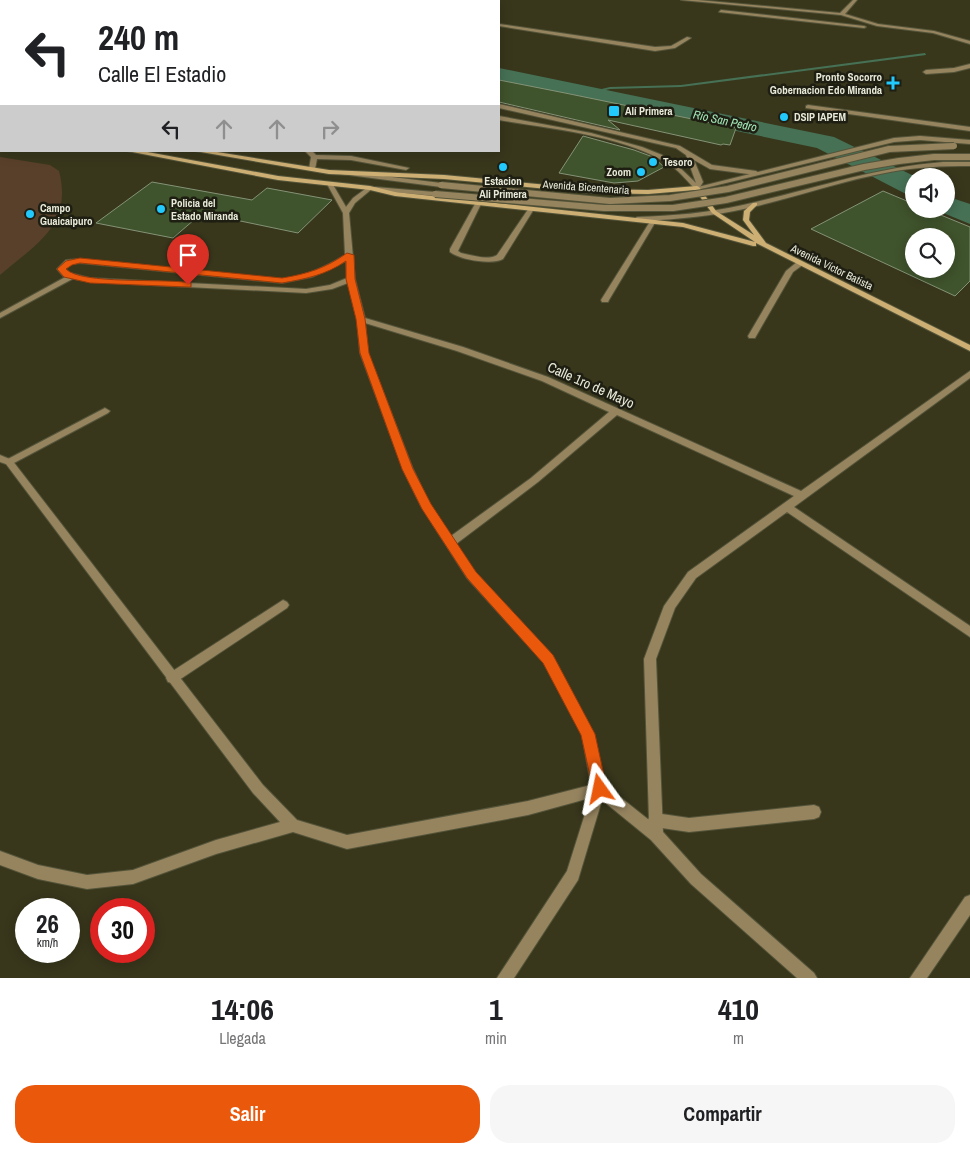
<!DOCTYPE html>
<html lang="es">
<head>
<meta charset="utf-8">
<style>
  :root { --surface:#fff; --page:#f6f6f6; --text:#202124; --muted:#757577; --accent:#ea580c }
  body { margin:0; font-family:"Archivo Narrow",sans-serif; background:var(--page); color:var(--text); height:100vh; display:flex; flex-direction:column; font-size:19px; white-space:nowrap }
  * { box-sizing:border-box; margin:0 }
  p { font-size:16px; color:var(--muted) }
  .icon { flex:none; width:28px; height:28px; fill:none; stroke:currentColor; stroke-width:2; stroke-linecap:round; stroke-linejoin:round }
  .map { position:relative; height:978px; overflow:hidden }
  .panel { display:flex; flex-direction:column; background:var(--surface); flex:1 }
  .panel>* { flex:none }
  .banner { position:absolute; left:0px; top:0px; width:500px; height:152px; box-shadow:0 2px 12px #0003; background:#fff; color:var(--text); overflow:hidden }
  .controls { position:absolute; left:905px; top:168px; display:grid; gap:10px }
  .controls a { display:grid; place-items:center; width:50px; height:50px; border-radius:50%; background:var(--surface); box-shadow:0 2px 12px #0003; font-size:25px }
  .speed { position:absolute; left:15px; top:898px; display:flex; gap:10px; font-size:25px; font-weight:700; text-align:center }
  .speed>* { display:grid; place-content:center; width:65px; height:65px; border-radius:50%; background:var(--surface); box-shadow:0 2px 12px #0003; line-height:1 }
  .speed small { font-size:12px; font-weight:400 }
  .speed .limit { border:8px solid #d22; background:#fff; color:#111 }
  .pin { position:absolute; display:grid; place-items:center; width:42px; height:42px; color:#fff; margin:-51px -21px; border-radius:50% 50% 50% 0; rotate:-45deg; box-shadow:0 0 5px #0007 }
  .pin .icon { rotate:45deg }
  .me { position:absolute; width:55px; margin:-28px; rotate:348deg; stroke-linejoin:round; filter:drop-shadow(0 0 4px #0008) }
  .turn { display:flex; align-items:center; gap:18px; height:105px; padding:0 15px; font-size:22px }
  .turn .icon { width:65px; height:65px; stroke-width:2.5 }
  .turn b { display:block; font-size:35px; line-height:42px }
  .lanes { display:flex; align-items:center; height:48px; padding:0 15px; background:#0003; justify-content:center; gap:25px; direction:ltr }
  .lanes .off { opacity:.35 }
  .eta { display:flex; justify-content:space-evenly; align-items:center; height:85px; text-align:center }
  .eta b { font-size:30px; font-weight:700; line-height:35px }
  .primary-button { display:flex; gap:10px; margin-top:auto; padding:10px 15px }
  .primary-button a { flex:1; height:58px; border-radius:20px; background:var(--accent); color:#fff; font-size:20px; font-weight:700; line-height:58px; text-align:center }
  .primary-button a+a { background:var(--page); color:var(--text) }
  .map>svg:first-child { display:block }
  .green { fill:#59402b }
  .lines { fill:none; stroke-linecap:round; stroke-linejoin:round }
  .stream { fill:#467155; fill-rule:evenodd }
  .river { fill:#467155; fill-rule:evenodd }
  .building { fill:#3f532c; stroke:#849377; fill-rule:evenodd }
  .service-casing { stroke:#54543a; stroke-width:2 }
  .minor-casing { stroke:#54543a; stroke-width:2 }
  .tertiary-casing { stroke:#54543a; stroke-width:2 }
  .secondary-casing { stroke:#54543a; stroke-width:2 }
  .service { fill:#96845f; fill-rule:evenodd }
  .minor { fill:#96845f; fill-rule:evenodd }
  .tertiary { fill:#96845f; fill-rule:evenodd }
  .secondary { fill:#cdaf74; fill-rule:evenodd }
  .tertiary-bridge-casing { stroke:#54543a; stroke-width:8; stroke-linecap:butt }
  .tertiary-bridge { stroke:#96845f; stroke-width:6 }
  .route { fill:#ea580c; stroke:#983908 }
  .poi-dot { fill:#21c9fd; stroke:#1e1e12; stroke-width:2 }
  .labels { text-anchor:middle; dominant-baseline:central; stroke-width:5; stroke-linejoin:round; paint-order:stroke }
  .far-poi-label { font-size:11px; font-weight:bold; fill:#eaeada; stroke:#1e1e12; text-anchor:start }
  .far-street-label { font-size:11px; fill:#eaeada; stroke:#1e1e12 }
  .far-water-label { font-size:12px; font-style:italic; fill:#a3e9ba; stroke:#1e1e12 }
  .street-label { font-size:14px; fill:#eaeada; stroke:#1e1e12 }
</style>
</head>
<body>
<div class="map">
<svg width="970" height="978" viewBox="0 0 970 978">
  <rect width="100%" height="100%" fill="#38371c"/>
  <path class="green" d="M 0,157 L 50,165 L 59,171 C 73,225 36,244 0,275 Z"/>
  <g class="lines">
    <path class="stream" d="M 925,53 L 926,55 L 681,87 L 610,89 L 587,94 L 585,93 L 610,87 L 681,85 Z"/>
    <g class="river">
      <path d="M 116,0 L 140,0 L 141,1 L 117,1 Z"/>
      <path d="M 499,68 L 834,137 L 914,176 L 914,195 L 904,193 L 817,148 L 499,81 Z"/>
      <path d="M 946,196 L 970,204 L 970,224 L 936,210 L 946,209 Z"/>
    </g>
  </g>
  <g class="building">
    <path d="M 499,80 L 565,93 L 736,128 L 730,145 L 723,144 L 721,145 L 608,120 L 620,130 L 499,102 Z"/>
    <path d="M 583,136 L 634,150 L 653,157 L 664,167 L 638,181 L 614,183 L 559,173 Z"/>
    <path d="M 152,182 L 252,200 L 267,188 L 332,200 L 298,233 L 202,213 L 173,238 L 96,223 Z"/>
    <path d="M 883,191 L 914,204 L 914,209 L 926,209 L 970,227 L 970,281 L 955,296 L 811,229 ZM 914,236 L 946,236 L 946,269 L 914,269 Z"/>
  </g>
  <g class="lines">
    <g class="service-casing">
      <g id="service">
        <rect x="0" y="11" width="1" height="2"/>
        <path d="M 970,64 L 970,68 L 954,72 L 926,74 L 923,72 L 926,70 L 954,68 Z"/>
        <rect x="0" y="81" width="1" height="4"/>
        <rect x="0" y="88" width="1" height="4"/>
        <path d="M 499,104 L 680,146 L 712,165 L 756,171 L 759,173 L 756,175 L 710,169 L 694,160 L 703,182 L 699,189 L 695,189 C 688,182 681,173 673,167 C 630,136 551,129 499,120 L 499,116 L 591,133 L 642,147 L 662,155 L 677,165 L 696,183 L 686,155 L 676,148 L 499,108 Z"/>
        <path d="M 305,151 L 312,151 L 316,155 L 351,156 L 409,168 L 406,170 L 351,160 L 317,159 L 315,169 L 312,171 L 309,169 L 311,157 Z"/>
        <path d="M 478,202 L 481,204 L 458,251 L 461,253 C 472,255 488,261 497,255 L 529,208 L 534,209 L 503,259 C 492,265 460,260 450,252 L 450,249 L 475,204 Z"/>
        <path d="M 651,220 L 656,221 L 609,300 L 608,302 L 602,302 L 601,300 Z"/>
        <path d="M 797,262 L 803,262 L 804,264 L 793,272 L 755,338 L 749,338 L 748,336 L 786,271 Z"/>
        <path d="M 69,275 L 72,275 L 76,277 L 0,318 L 0,313 Z"/>
        <path d="M 105,408 L 110,411 L 108,413 L 12,464 L 6,464 L 4,462 L 6,460 Z"/>
        <path d="M 283,600 L 287,602 L 289,605 L 287,608 L 176,682 L 172,683 L 168,682 L 166,678 L 168,674 Z"/>
        <path d="M 814,805 L 819,807 L 821,812 L 819,817 L 814,819 L 689,832 L 655,827 L 650,825 L 648,820 L 650,815 L 655,813 L 689,818 Z"/>
      </g>
    </g>
    <g class="minor-casing">
      <g id="minor">
        <rect x="366" y="0" width="4" height="1"/>
        <path d="M 681,0 L 698,0 L 840,13 L 853,0 L 857,0 L 845,14 L 878,24 L 934,31 L 970,41 L 970,44 L 933,33 L 877,26 L 841,15 Z"/>
        <path d="M 721,10 L 864,26 L 866,27 L 864,28 L 719,12 Z"/>
        <path d="M 499,24 L 655,47 L 671,46 L 687,37 L 691,38 L 675,48 L 655,51 L 499,26 Z"/>
        <path d="M 808,105 L 970,127 L 970,131 L 806,108 L 806,106 Z"/>
        <path d="M 943,162 L 970,162 L 970,166 C 943,166 917,167 890,172 C 845,180 802,195 757,206 C 725,214 692,218 659,220 C 652,221 640,223 634,219 L 637,217 C 672,216 708,213 743,205 C 811,190 871,168 943,162 Z"/>
        <path d="M 328,183 L 332,183 L 346,207 L 353,198 L 368,187 L 373,188 L 355,203 L 349,213 L 355,279 L 365,318 L 463,347 L 548,377 L 801,491 L 970,371 L 970,378 L 794,507 L 970,626 L 970,637 L 787,512 L 696,578 L 675,608 L 656,659 L 663,832 L 701,874 L 814,973 L 817,978 L 797,978 L 691,884 L 651,840 L 602,800 L 578,880 L 514,978 L 497,978 L 567,871 L 590,798 L 528,815 L 347,849 L 293,832 L 216,854 L 133,884 L 87,889 L 38,879 L 0,865 L 0,851 L 38,865 L 87,875 L 133,870 L 216,840 L 280,822 L 253,793 L 6,464 L 0,462 L 0,455 L 12,460 L 263,785 L 297,820 L 347,835 L 528,801 L 591,785 L 582,735 L 544,663 L 467,578 L 421,506 L 403,469 L 360,353 L 357,319 L 348,283 L 332,289 L 306,293 L 90,282 L 64,277 L 57,269 L 66,260 L 80,259 L 282,279 C 306,276 325,267 345,255 L 343,213 L 327,184 ZM 346,261 L 347,278 L 330,285 L 306,289 L 90,278 L 70,273 L 65,269 L 71,264 L 80,263 L 282,283 L 312,277 ZM 365,323 L 457,351 L 542,381 L 609,412 L 531,478 L 451,536 L 430,505 L 413,469 L 368,353 ZM 617,415 L 794,496 L 688,572 L 664,606 L 644,659 L 649,820 L 605,785 L 594,734 L 552,655 L 475,572 L 456,544 L 538,482 Z"/>
        <path d="M 970,895 L 970,915 L 927,978 L 910,978 L 965,897 Z"/>
      </g>
    </g>
    <g class="tertiary-casing">
      <g id="tertiary">
        <path d="M 920,136 L 970,140 L 970,144 L 920,140 L 894,142 L 697,190 L 694,188 L 894,138 Z"/>
        <path d="M 343,171 L 441,183 L 444,185 L 441,187 L 341,174 L 340,173 Z"/>
        <path d="M 375,187 L 435,192 L 438,194 L 435,196 L 373,190 L 373,188 Z"/>
      </g>
    </g>
    <g class="secondary-casing">
      <g id="secondary">
        <rect x="0" y="114" width="1" height="4"/>
        <rect x="0" y="125" width="1" height="4"/>
        <path d="M 127,151 L 142,151 L 278,176 L 370,186 L 395,192 L 683,223 L 755,242 L 712,213 L 695,190 L 648,194 L 590,193 L 444,179 L 329,174 L 195,151 L 211,151 L 329,170 L 444,175 L 590,189 L 648,190 L 697,186 L 699,187 L 716,211 L 754,235 L 743,220 L 744,211 L 753,203 L 757,203 L 757,205 L 750,212 L 749,220 L 766,243 L 970,345 L 970,351 L 756,243 L 756,246 L 753,246 L 683,227 L 395,196 L 370,190 L 278,180 Z"/>
      </g>
    </g>
    <use href="#service" class="service"/>
    <use href="#minor" class="minor"/>
    <use href="#tertiary" class="tertiary"/>
    <use href="#secondary" class="secondary"/>
    <g class="tertiary-bridge-casing">
      <g id="tertiary-bridge">
        <path d="M 441,185 L 610,201 L 670,198 L 728,189 L 889,149 L 954,146"/>
        <path d="M 435,194 L 604,208 L 673,208 L 726,200 L 864,167 L 899,161 L 934,157 L 970,157"/>
      </g>
    </g>
    <use href="#tertiary-bridge" class="tertiary-bridge"/>
  </g>
  <path class="route" d="M 347,253 L 354,255 L 355,279 L 365,319 L 369,353 L 413,469 L 431,504 L 476,572 L 553,655 L 595,734 L 607,789 L 605,794 L 600,796 L 594,794 L 581,735 L 543,663 L 467,578 L 422,509 L 402,469 L 360,353 L 356,319 L 346,279 L 346,261 C 326,275 305,279 282,283 L 80,263 L 72,265 L 66,269 C 81,285 165,278 191,283 L 191,287 L 188,287 L 90,283 L 64,277 L 57,269 L 66,261 L 80,258 L 282,278 C 307,274 326,268 347,253 Z"/>
  <g class="poi-dot">
    <path d="M890.5 75.5h5v5h5v5h-5v5h-5v-5h-5v-5h5z"/>
    <rect x="608" y="105" width="12" height="12" rx="2.5"/>
    <circle cx="784" cy="117" r="5"/>
    <circle cx="653" cy="162" r="5"/>
    <circle cx="503" cy="167" r="5"/>
    <circle cx="641" cy="172" r="5"/>
    <circle cx="161" cy="209" r="5"/>
    <circle cx="30" cy="214" r="5"/>
  </g>
  <g class="labels">
    <g class="far-poi-label">
      <text x="882" y="77" text-anchor="end">Pronto Socorro<tspan x="882" dy="13">Gobernacion Edo Miranda</tspan></text>
      <text x="625" y="111">Alí Primera</text>
      <text x="794" y="117">DSIP IAPEM</text>
      <text x="663" y="162">Tesoro</text>
      <text x="631" y="172" text-anchor="end">Zoom</text>
      <text x="503" y="181" text-anchor="middle">Estacion<tspan x="503" dy="13">Ali Primera</tspan></text>
      <text x="171" y="203">Policia del<tspan x="171" dy="13">Estado Miranda</tspan></text>
      <text x="40" y="208">Campo<tspan x="40" dy="13">Guaicaipuro</tspan></text>
    </g>
    <g class="far-street-label">
      <text transform="translate(586 187) rotate(4)">Avenida Bicentenaria</text>
      <text transform="translate(832 267) rotate(26)">Avenida Víctor Batista</text>
    </g>
    <g class="far-water-label">
      <text transform="translate(725 121) rotate(12)">Río San Pedro</text>
    </g>
    <g class="street-label">
      <text transform="translate(591 385) rotate(24)">Calle 1ro de Mayo</text>
    </g>
  </g>
</svg>
<div class="controls">
<a><svg class="icon" aria-label="sound" viewBox="0 0 24 24"><path d="M4 9h4l5-4v14l-5-4H4zM17 9q2 3 0 6"/></svg></a>
<a><svg class="icon" aria-label="search" viewBox="0 0 24 24"><circle cx="10" cy="10" r="6"/><path d="M15 15l6 6"/></svg></a>
</div>
<div class="speed"><div>26<small>km/h</small></div><div class="limit">30</div></div>
<div class="pin" style="left:188px;top:285px;background:#d93025"><svg class="icon" aria-label="arrive" viewBox="0 0 24 24"><path d="M6 21V4h12l-3 4 3 4H6"/></svg></div>
<svg class="me" style="left:600px;top:789px" viewBox="-20 -20 40 40"><path d="M0-17L14 15 0 8-14 15z" fill="#ea580c" stroke="#fff" stroke-width="4"/></svg>
<div class="banner">
<div class="turn"><svg class="icon" aria-label="left" viewBox="0 0 24 24"><path d="M17 20v-9H6M10 6l-5 5 5 5"/></svg><div><b>240 m</b>Calle El Estadio</div></div>
<div class="lanes"><svg class="icon" aria-label="left" viewBox="0 0 24 24"><path d="M17 20v-9H6M10 6l-5 5 5 5"/></svg><svg class="icon off" aria-label="ahead" viewBox="0 0 24 24"><path d="M12 20V5M6 11l6-6 6 6"/></svg><svg class="icon off" aria-label="ahead" viewBox="0 0 24 24"><path d="M12 20V5M6 11l6-6 6 6"/></svg><svg class="icon off" aria-label="right" viewBox="0 0 24 24"><path d="M7 20v-9h11M14 6l5 5-5 5"/></svg></div>
</div>
</div>
<section class="panel">
<div class="eta">
<div><b>14:06</b><p>Llegada</p></div>
<div><b>1</b><p>min</p></div>
<div><b>410</b><p>m</p></div>
</div>
<div class="primary-button"><a>Salir</a><a>Compartir</a></div>
</section>
</body>
</html>
